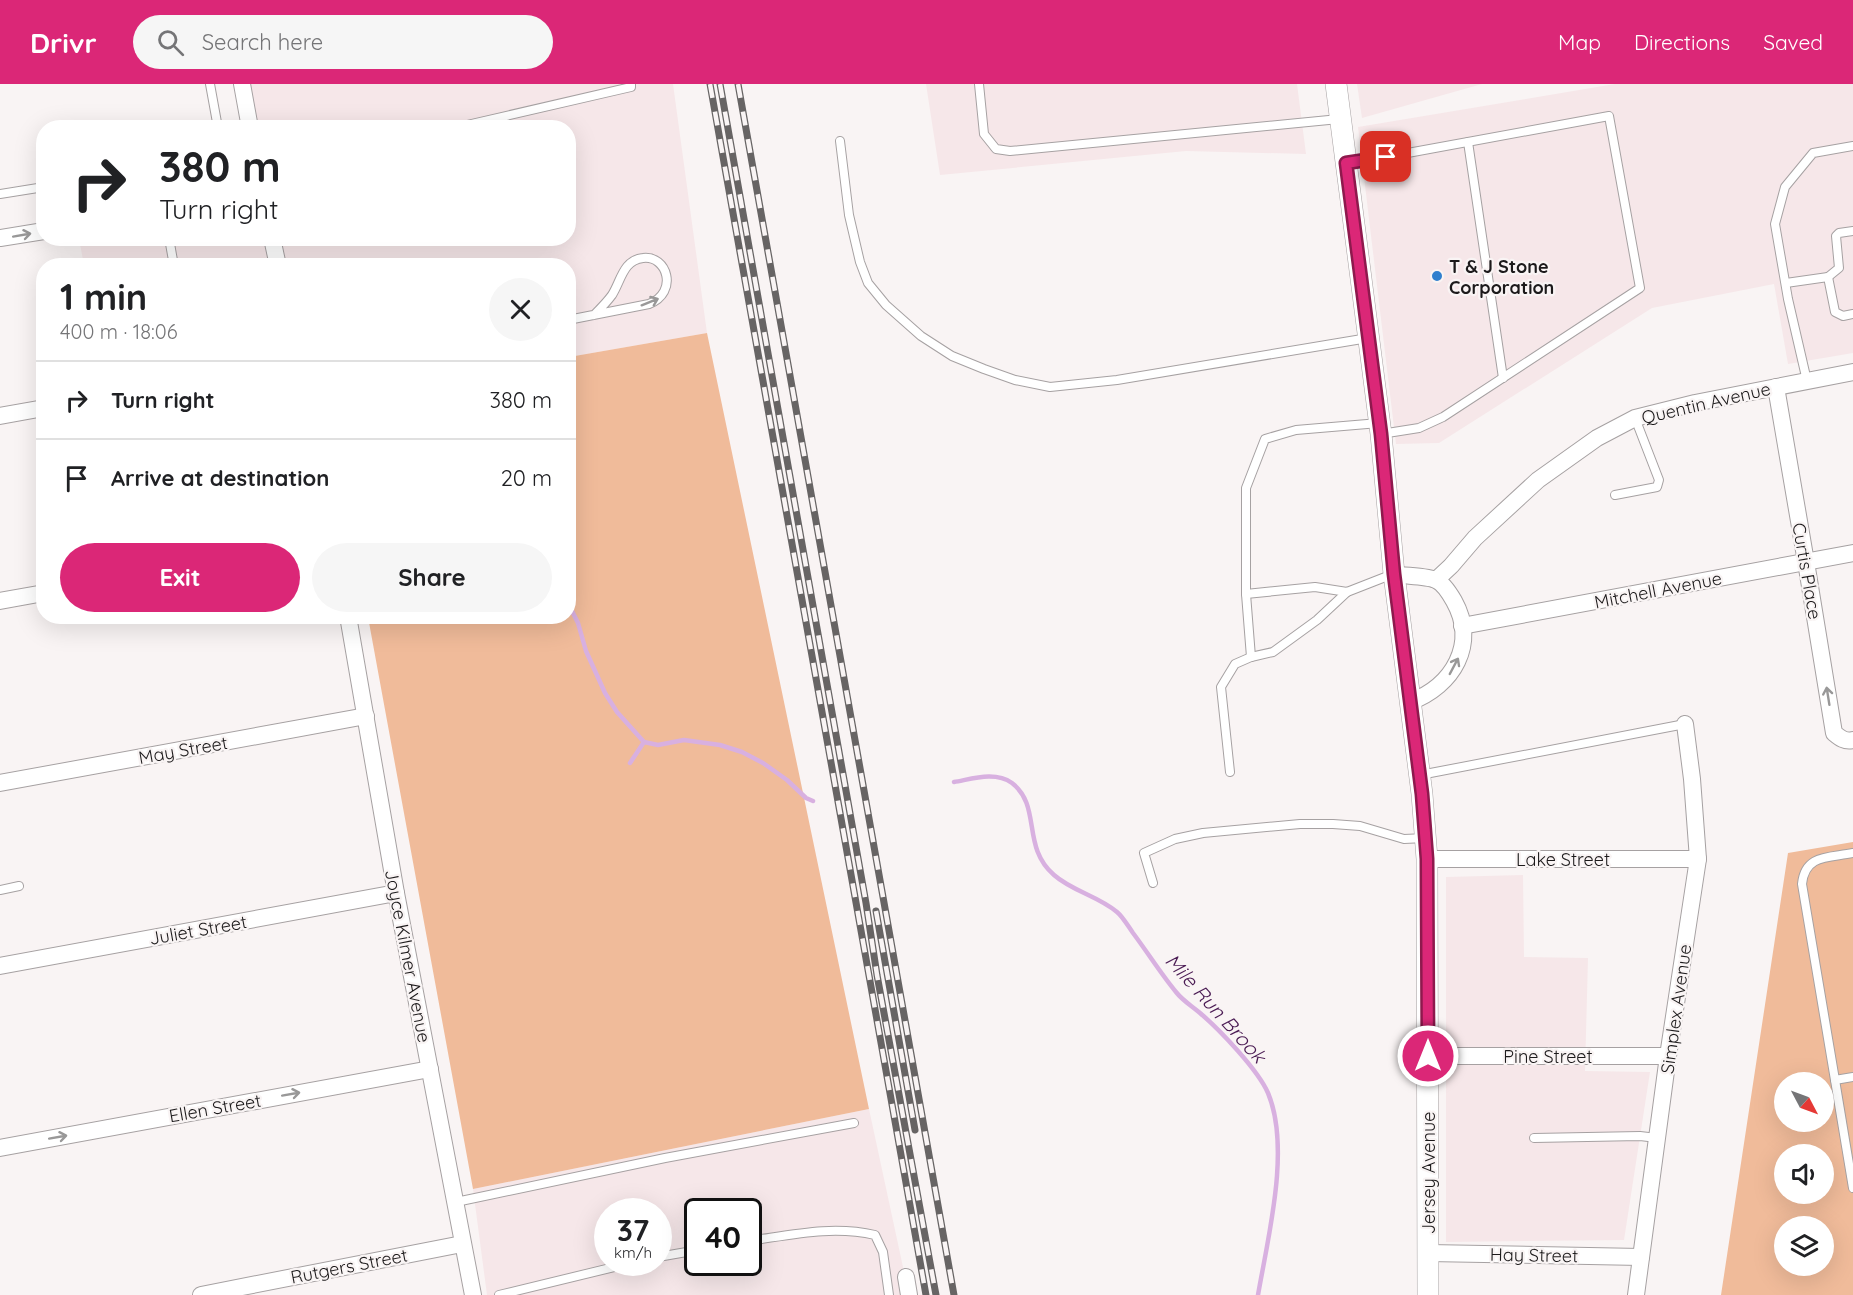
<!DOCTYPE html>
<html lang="en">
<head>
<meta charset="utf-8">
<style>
  :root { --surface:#fff; --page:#f6f6f6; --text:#202124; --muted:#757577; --line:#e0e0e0; --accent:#db2777 }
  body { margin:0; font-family:Quicksand,sans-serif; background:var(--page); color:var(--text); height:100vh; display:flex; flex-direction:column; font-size:22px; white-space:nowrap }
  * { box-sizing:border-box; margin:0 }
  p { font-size:20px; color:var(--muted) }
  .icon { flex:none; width:33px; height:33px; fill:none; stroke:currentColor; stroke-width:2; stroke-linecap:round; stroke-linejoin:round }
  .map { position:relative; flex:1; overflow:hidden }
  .panel { position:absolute; left:36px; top:174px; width:540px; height:366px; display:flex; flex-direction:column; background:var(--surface); border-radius:24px; box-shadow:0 6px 24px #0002 }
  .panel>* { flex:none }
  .banner { position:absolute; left:36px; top:36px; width:540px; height:126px; border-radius:24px; box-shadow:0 6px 24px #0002; background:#fff; color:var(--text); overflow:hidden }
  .needle { width:39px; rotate:131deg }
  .buttons { position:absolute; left:1774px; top:988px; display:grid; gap:12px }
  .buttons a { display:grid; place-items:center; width:60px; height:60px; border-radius:50%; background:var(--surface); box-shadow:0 6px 24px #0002; font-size:30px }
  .speed { position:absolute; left:594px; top:1114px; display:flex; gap:12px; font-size:30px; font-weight:700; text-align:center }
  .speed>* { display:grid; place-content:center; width:78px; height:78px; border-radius:50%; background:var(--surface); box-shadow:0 6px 24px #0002; line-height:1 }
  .speed small { font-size:15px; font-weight:400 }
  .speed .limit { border:3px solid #111; border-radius:9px; background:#fff; color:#111 }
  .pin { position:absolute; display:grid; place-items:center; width:51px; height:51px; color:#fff; margin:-26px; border-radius:12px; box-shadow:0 3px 9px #0006 }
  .me { position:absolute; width:66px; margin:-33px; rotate:0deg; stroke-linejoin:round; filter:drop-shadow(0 0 4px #0008) }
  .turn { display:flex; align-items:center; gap:21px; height:126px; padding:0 24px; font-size:27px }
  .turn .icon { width:78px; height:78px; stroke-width:2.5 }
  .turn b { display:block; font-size:42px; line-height:51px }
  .round { display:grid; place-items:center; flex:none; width:63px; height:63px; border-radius:32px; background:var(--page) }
  .summary { display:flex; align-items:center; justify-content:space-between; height:102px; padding:0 24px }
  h1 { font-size:36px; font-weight:800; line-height:45px }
  .action { display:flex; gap:12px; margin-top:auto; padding:12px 24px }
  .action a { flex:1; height:69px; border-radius:36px; background:var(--accent); color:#fff; font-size:24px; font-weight:800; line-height:69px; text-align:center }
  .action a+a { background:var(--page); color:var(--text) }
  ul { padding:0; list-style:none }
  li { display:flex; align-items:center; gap:18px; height:78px; padding:0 24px; border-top:2px solid var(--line) }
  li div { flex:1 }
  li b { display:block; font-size:22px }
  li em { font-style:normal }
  header { display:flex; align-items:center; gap:36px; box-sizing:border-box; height:84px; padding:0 30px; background:var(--accent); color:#fff }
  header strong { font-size:28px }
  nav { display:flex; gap:33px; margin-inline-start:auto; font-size:21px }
  .search { width:420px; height:54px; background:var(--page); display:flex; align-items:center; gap:15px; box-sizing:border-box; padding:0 21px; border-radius:33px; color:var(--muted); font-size:22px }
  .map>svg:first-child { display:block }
  .built { fill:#f6e7e9; fill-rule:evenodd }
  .green { fill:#f0bb9a; fill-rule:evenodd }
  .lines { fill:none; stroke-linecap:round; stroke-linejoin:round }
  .stream { stroke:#d8b0e0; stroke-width:4.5 }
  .service-casing { stroke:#a6a1a2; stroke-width:10 }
  .minor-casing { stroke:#a6a1a2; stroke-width:18 }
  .tertiary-casing { stroke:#a6a1a2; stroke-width:22 }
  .service { stroke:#fff; stroke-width:8 }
  .minor { stroke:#fff; stroke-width:16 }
  .tertiary { stroke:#fff; stroke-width:21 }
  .rail-casing { stroke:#676464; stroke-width:7 }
  .rail { stroke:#f9f4f4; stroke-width:4.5; stroke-dasharray:14; stroke-linecap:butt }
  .oneway { stroke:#999898 }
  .route-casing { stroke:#8e194d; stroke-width:15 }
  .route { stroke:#db2777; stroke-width:10 }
  .poi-dot { fill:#2f7fce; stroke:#f9f4f4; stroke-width:2 }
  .labels { text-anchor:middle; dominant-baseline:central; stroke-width:4.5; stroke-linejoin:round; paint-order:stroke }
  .poi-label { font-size:18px; font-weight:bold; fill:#1c1a1b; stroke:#f9f4f4; text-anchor:start }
  .street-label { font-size:18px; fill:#1c1a1b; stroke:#f9f4f4 }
  .water-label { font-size:20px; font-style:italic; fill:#491952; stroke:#f9f4f4 }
</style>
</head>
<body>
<header>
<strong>Drivr</strong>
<div class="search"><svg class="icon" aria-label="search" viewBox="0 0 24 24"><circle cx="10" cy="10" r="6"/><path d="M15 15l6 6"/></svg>Search here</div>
<nav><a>Map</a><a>Directions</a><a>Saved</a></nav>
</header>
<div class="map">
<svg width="1853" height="1211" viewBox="0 0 1853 1211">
  <rect width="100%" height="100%" fill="#f9f4f4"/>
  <g class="built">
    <path d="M 247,0 L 673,0 L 707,249 L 569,273 L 568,182 L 84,181 L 79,155 L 568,154 L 568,44 L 254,43 Z"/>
    <path d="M 926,0 L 1297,0 L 1306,70 L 1186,67 L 940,91 Z"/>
    <path d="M 1357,0 L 1482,0 L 1362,34 Z"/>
    <path d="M 1615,0 L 1853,0 L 1853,269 L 1788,280 L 1774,200 L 1652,224 L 1439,359 L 1396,360 L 1358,43 Z"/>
    <path d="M 1523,791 L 1524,873 L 1588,874 L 1585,987 L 1650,988 L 1624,1156 L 1446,1158 L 1446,793 Z"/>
    <path d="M 869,1025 L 909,1211 L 487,1211 L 473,1105 ZM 608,1128 L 658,1128 L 658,1179 L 608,1179 ZM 698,1128 L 748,1128 L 748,1179 L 698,1179 Z"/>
  </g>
  <g class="green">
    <path d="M 707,249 L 869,1025 L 473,1105 L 368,533 L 568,532 L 569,273 Z"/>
    <path d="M 1853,758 L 1853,1211 L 1721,1211 L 1788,769 ZM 1785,999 L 1824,999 L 1824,1038 L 1785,1038 ZM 1785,1071 L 1824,1071 L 1824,1110 L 1785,1110 ZM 1785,1143 L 1824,1143 L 1824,1182 L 1785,1182 Z"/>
  </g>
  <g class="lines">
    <g class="stream">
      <path d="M 568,519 L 578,539 L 586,567 L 605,609 L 617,628 L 644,658 L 658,661 L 684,656 L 720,661 L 742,668 L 763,679 L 787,696 L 806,714 L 813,717"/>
      <path d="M 630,679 L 644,658"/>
      <path d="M 954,698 C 972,695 995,687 1012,699 C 1042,722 1021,763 1054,791 C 1072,807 1098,812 1117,828 C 1123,833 1128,842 1133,849 C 1148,869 1161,890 1176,908 C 1183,917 1192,922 1200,929 C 1220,946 1258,986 1268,1009 C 1291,1064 1268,1153 1258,1211"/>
    </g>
    <g class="service-casing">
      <g id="service">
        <path d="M 210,0 L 218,44"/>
        <path d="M 979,0 L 984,50 L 996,65 L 1010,67 L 1339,35"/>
        <path d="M 454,44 L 631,3 L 631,0"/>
        <path d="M 840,57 L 849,131 L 860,178 L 868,199 L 886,221 L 921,252 L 952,272 L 984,285 L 1015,296 L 1050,303 L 1117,296 L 1368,254"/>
        <path d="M 1468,58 L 1503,294"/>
        <path d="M 1346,79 L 1386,73 L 1609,32 L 1640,204 L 1443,333 L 1419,344 L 1381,350"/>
        <path d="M 0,110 L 44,103"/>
        <path d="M 169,154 L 174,182"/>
        <path d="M 1828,193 L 1835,228 L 1843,232 L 1853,230"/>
        <path d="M 1786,199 L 1828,193 L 1839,184 L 1836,152 L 1839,149 L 1853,147"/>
        <path d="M 568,236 L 649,220 C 679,208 667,171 643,174 C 623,176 621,197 612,211 C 607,218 600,225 594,231"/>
        <path d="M 1807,297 L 1788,215 L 1775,140 L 1785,103 L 1813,69 L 1853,62"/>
        <path d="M 1379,339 L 1296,346 L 1265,355 L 1246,404 L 1246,510 L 1315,503 L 1347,508 L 1393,490"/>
        <path d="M 1615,411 L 1657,403 L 1659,396 L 1635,334"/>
        <path d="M 1246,510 L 1251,573"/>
        <path d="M 1230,688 L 1221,603 L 1235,580 L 1251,573 L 1273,568 L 1317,536 L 1347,508"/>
        <path d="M 1420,691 L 1685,640"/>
        <path d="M 1853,769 C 1829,774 1805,770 1802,800 L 1835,996 L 1853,993"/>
        <path d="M 1153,799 L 1144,769 L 1175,755 L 1203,749 L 1300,740 L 1333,740 L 1360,742 L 1404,755 L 1425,754"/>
        <path d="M 0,806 L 19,802"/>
        <path d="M 1835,996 L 1853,1104"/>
        <path d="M 1534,1054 L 1640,1052 L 1657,1054"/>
        <path d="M 456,1118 L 665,1074 L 854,1039"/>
        <path d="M 748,1157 C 791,1151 832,1141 875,1151 L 883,1168 L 889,1211"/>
        <path d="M 658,1173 L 698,1166"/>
        <path d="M 499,1211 L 631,1179"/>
      </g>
    </g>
    <g class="minor-casing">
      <g id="minor">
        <path d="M 242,0 L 250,44"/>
        <path d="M 0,154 L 44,147"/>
        <path d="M 272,154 L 278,182"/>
        <path d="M 1776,303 L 1806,478 L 1834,649 C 1840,654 1845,658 1853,656"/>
        <path d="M 0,332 L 44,324"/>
        <path d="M 1394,490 C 1404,492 1428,492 1436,496 C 1443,499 1450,510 1454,517 C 1478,560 1453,602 1410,618"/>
        <path d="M 1436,496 L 1451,482 L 1475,454 L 1538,396 L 1597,354 L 1635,334 L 1695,319 L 1853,288"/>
        <path d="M 0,517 L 44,509"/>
        <path d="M 348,532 L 396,809 L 473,1211"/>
        <path d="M 1462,542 L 1853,469"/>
        <path d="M 0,699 L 366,632"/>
        <path d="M 1427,775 L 1698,775"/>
        <path d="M 0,882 L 396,809"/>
        <path d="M 1428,972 L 1668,972"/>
        <path d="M 0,1064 L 430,985"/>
        <path d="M 1428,1169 L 1641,1173"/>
        <path d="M 906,1193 L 909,1211"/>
        <path d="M 201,1211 L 462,1160"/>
        <path d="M 1636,1211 L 1668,972 L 1698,775 L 1692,695 L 1685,640"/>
      </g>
    </g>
    <g class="tertiary-casing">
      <path id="tertiary" d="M 1336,0 L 1381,350 L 1394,490 L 1422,710 L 1427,775 L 1428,1211"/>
    </g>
    <use href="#service" class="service"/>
    <use href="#minor" class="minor"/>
    <use href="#tertiary" class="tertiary"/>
    <g class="rail-casing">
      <g id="rail">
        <path d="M 710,0 L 926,1211"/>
        <path d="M 720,0 L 866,819 L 877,891 L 936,1211"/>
        <path d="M 738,0 L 954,1211"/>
        <path d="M 876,827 L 915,1046"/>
      </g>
    </g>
    <use href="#rail" class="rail"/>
  </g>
  <defs><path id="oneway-shaft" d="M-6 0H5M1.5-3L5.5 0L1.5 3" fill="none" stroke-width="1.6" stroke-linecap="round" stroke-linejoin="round" transform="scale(1.5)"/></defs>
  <g class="oneway">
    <use href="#oneway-shaft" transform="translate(22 151) rotate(-10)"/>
    <use href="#oneway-shaft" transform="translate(650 218) rotate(-22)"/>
    <use href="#oneway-shaft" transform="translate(1454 582) rotate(-62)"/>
    <use href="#oneway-shaft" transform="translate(1828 612) rotate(-99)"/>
    <use href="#oneway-shaft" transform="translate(291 1010) rotate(-10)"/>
    <use href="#oneway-shaft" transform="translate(58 1053) rotate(-10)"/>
  </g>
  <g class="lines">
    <g class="route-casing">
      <path id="route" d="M 1386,73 L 1346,79 L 1381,350 L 1394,490 L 1422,710 L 1427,775 L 1428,972"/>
    </g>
    <use href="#route" class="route"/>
  </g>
  <circle class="poi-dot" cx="1437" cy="192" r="6"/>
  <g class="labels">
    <g class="poi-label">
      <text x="1449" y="182">T &amp; J Stone<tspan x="1449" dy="21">Corporation</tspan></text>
    </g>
    <g class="street-label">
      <text transform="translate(1706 319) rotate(-13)">Quentin Avenue</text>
      <text transform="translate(1807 487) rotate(80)">Curtis Place</text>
      <text transform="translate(1658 506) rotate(-11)">Mitchell Avenue</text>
      <text transform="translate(183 666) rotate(-10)">May Street</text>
      <text x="1563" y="775">Lake Street</text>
      <text transform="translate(198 846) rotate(-10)">Juliet Street</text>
      <text transform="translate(408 872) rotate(79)">Joyce Kilmer Avenue</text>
      <text transform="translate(1676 925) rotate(-82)">Simplex Avenue</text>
      <text x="1548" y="972">Pine Street</text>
      <text transform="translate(215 1024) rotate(-10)">Ellen Street</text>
      <text transform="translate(1428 1089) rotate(-90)">Jersey Avenue</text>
      <text transform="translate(1534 1171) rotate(1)">Hay Street</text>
      <text transform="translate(349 1182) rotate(-11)">Rutgers Street</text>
    </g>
    <g class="water-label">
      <text transform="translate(1216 924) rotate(48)">Mile Run Brook</text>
    </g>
  </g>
</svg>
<div class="buttons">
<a><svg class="needle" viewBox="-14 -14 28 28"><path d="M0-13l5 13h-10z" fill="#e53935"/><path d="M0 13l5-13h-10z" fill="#757577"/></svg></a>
<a><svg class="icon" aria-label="sound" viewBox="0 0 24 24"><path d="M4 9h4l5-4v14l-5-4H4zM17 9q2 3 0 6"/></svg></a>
<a><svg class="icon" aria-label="layers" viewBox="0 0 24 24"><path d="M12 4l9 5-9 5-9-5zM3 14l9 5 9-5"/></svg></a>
</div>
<div class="speed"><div>37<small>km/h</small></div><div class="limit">40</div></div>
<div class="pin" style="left:1386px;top:73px;background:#d93025"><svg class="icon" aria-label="arrive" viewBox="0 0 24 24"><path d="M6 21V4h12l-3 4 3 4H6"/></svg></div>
<svg class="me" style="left:1428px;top:972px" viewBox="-20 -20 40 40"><circle r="17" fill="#db2777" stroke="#fff" stroke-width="3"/><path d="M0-11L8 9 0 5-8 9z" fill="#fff"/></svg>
<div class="banner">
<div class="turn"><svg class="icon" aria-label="right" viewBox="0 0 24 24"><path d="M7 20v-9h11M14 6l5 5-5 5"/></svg><div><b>380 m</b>Turn right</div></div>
</div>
<section class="panel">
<div class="summary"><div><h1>1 min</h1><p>400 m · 18:06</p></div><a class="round"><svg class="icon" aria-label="close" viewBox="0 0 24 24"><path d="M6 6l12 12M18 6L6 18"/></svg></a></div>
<ul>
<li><svg class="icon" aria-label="right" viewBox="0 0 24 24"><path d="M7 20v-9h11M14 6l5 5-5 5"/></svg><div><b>Turn right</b></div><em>380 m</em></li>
<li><svg class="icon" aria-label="arrive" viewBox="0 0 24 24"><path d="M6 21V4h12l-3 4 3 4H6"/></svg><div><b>Arrive at destination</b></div><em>20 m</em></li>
</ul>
<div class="action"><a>Exit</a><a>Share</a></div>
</section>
</div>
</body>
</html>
